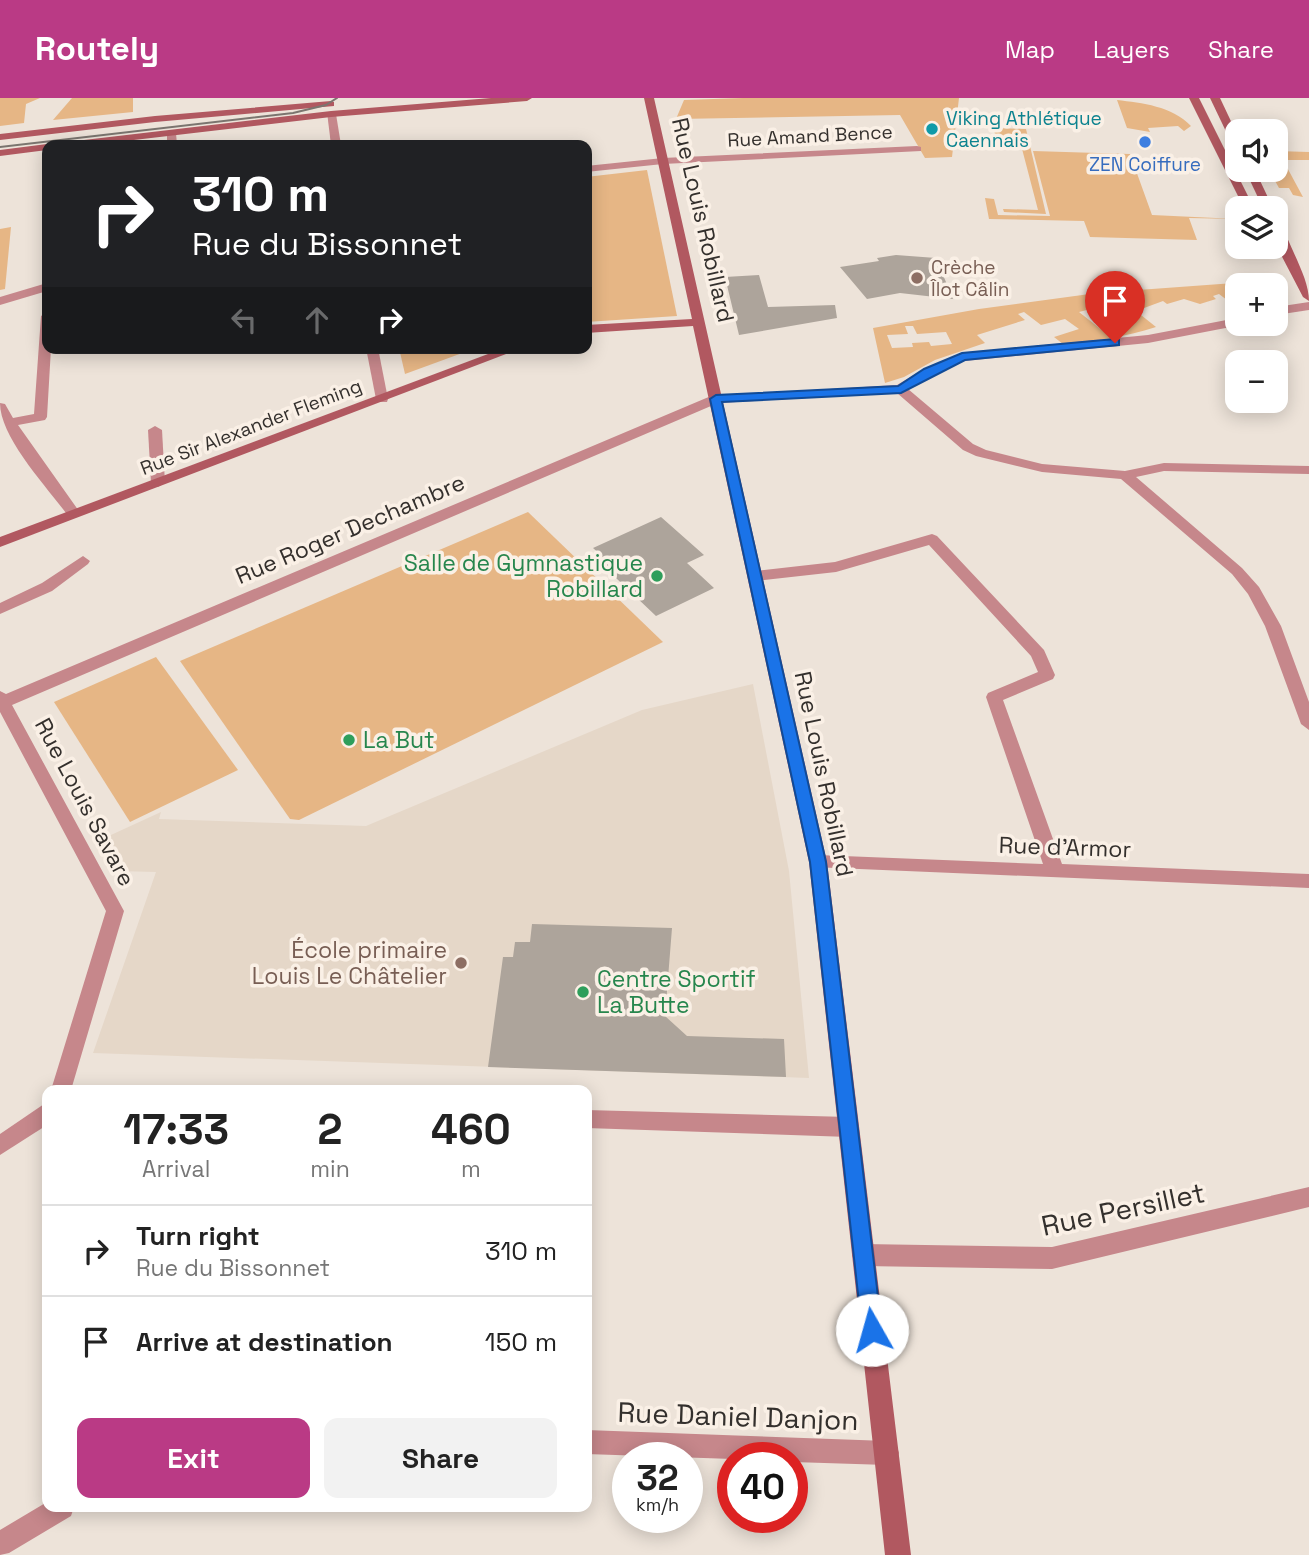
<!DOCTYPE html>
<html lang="en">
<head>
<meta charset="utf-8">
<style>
  :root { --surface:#fff; --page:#f2f2f2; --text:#222; --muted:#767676; --line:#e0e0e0; --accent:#ba3a85 }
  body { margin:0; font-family:"Space Grotesk",sans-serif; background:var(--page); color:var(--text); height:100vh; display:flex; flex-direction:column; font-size:26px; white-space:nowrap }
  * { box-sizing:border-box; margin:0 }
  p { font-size:23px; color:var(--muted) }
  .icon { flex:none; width:38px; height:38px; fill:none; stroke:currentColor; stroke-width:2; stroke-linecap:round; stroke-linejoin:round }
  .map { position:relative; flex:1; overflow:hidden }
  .details { position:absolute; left:42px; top:987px; width:550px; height:427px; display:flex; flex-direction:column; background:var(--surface); border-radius:14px; box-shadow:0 4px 18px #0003 }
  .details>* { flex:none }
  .top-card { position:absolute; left:42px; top:42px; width:550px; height:214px; border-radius:14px; box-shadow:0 4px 18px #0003; background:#202124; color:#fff; overflow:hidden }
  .tools { position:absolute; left:1225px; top:21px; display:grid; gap:14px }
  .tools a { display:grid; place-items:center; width:63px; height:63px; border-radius:14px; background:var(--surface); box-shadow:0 4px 18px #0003; font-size:35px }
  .speed { position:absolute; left:612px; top:1344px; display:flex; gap:14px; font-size:35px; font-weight:700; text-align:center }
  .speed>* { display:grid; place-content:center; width:91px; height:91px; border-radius:50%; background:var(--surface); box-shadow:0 4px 18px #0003; line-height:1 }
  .speed small { font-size:18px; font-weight:400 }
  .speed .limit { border:10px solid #d22; background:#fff; color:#111 }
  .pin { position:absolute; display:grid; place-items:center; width:60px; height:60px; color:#fff; margin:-72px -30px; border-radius:50% 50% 50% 0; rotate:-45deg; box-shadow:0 0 7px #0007 }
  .pin .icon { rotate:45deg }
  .me { position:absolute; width:77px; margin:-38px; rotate:353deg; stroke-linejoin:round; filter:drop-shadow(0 0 5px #0008) }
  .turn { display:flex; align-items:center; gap:24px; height:147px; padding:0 35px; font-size:32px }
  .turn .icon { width:91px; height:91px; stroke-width:2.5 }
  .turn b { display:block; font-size:49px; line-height:60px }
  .lanes { display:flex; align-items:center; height:66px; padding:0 35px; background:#0003; justify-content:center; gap:35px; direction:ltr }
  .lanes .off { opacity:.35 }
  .eta { display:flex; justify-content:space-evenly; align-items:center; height:119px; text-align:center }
  .eta b { font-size:42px; font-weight:700; line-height:49px }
  .action { display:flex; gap:14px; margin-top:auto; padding:14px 35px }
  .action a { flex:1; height:80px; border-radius:14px; background:var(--accent); color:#fff; font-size:28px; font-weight:700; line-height:80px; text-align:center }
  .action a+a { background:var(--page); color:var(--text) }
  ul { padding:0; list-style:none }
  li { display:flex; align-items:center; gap:21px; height:91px; padding:0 35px; border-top:2px solid var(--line) }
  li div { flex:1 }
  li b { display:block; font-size:26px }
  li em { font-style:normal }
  header { display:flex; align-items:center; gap:42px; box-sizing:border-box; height:98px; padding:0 35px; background:var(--accent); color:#fff }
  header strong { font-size:33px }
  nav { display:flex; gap:38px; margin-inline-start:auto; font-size:24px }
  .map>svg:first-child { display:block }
  .built { fill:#e5d7c8 }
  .green { fill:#e6b685; fill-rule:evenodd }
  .building { fill:#ada49b }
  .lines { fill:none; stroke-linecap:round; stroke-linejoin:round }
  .street { fill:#c6878b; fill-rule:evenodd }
  .secondary { fill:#b15860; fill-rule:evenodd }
  .tram { stroke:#7b756f; stroke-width:2 }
  .route { fill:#1a73e8; stroke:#114b97; stroke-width:2 }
  .culture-dot { fill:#0f9aa8; stroke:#faf0e6; stroke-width:2.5 }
  .shop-dot { fill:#3f7fe0; stroke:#faf0e6; stroke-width:2.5 }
  .education-dot { fill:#8d6e63; stroke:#faf0e6; stroke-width:2.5 }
  .leisure-dot { fill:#2e9e5b; stroke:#faf0e6; stroke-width:2.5 }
  .labels { text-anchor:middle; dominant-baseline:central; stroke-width:7; stroke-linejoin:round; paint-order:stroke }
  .far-culture-label { font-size:19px; fill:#0d838f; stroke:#faf0e6; text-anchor:start }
  .far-street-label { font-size:19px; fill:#34302d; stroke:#faf0e6 }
  .far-shop-label { font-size:19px; fill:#366cbe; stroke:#faf0e6 }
  .far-education-label { font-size:19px; fill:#785e54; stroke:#faf0e6; text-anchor:start }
  .street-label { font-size:23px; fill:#34302d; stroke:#faf0e6 }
  .leisure-label { font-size:23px; fill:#27864d; stroke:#faf0e6; text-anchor:start }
  .education-label { font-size:23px; fill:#785e54; stroke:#faf0e6; text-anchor:end }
  .near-street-label { font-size:28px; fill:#34302d; stroke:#faf0e6 }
</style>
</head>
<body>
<header>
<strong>Routely</strong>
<nav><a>Map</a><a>Layers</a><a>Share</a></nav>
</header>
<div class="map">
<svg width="1309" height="1457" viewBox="0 0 1309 1457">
  <rect width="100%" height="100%" fill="#ede3d9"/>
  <path class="built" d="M 753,586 L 789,773 L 809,980 L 93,955 L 156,774 L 117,773 L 100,742 L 161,714 L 159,721 L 366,728 L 642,612 Z"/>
  <g class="green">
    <path d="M 0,0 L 40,0 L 26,6 L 24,25 L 0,28 Z"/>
    <path d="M 72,0 L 133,0 L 133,14 L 53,22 Z"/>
    <path d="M 743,0 L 959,0 L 952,59 L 925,60 L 900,17 L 676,21 L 684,2 Z"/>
    <path d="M 1117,2 C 1142,5 1172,8 1191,28 L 1184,33 L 1178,28 L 1148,30 L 1150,34 L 1127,30 Z"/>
    <path d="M 994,30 L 1026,31 L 1046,116 L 1004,114 L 1003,111 L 1038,112 L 1021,47 L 996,46 Z"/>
    <path d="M 1033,53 L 1130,56 L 1152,117 L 1237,121 L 1189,120 L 1197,142 L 1090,139 L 1084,123 L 989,121 L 985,100 L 994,101 L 998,117 L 1050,118 Z"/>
    <path d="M 1276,53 L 1309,54 L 1309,62 L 1283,62 L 1303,99 L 1293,97 L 1289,90 L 1279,90 L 1269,72 L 1276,72 Z"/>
    <path d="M 647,72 L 677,218 L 586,224 L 586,79 Z"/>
    <path d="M 11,129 L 5,191 L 0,192 L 0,131 Z"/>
    <path d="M 1276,182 L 1281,196 L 1276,203 L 1276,187 L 1237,187 L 1237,200 L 1227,202 L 1219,196 L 1213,198 L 1216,201 L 1200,206 L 1184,201 L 1167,206 L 1163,203 L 1136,213 L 1156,229 C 1125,239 1095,243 1063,246 L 1054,239 L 1079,231 L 1065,221 L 1041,227 L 1024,214 L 1018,216 L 1025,222 L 977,237 L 985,245 L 935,262 L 904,279 L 885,285 L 873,230 L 979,211 L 1097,195 ZM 1110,206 L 1119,213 L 1106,217 L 1109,220 L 1102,222 L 1111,231 L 1103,233 L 1079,214 ZM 905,228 L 913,228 L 917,236 L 946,234 L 952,246 L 931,248 L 929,244 L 912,245 L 913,249 L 892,250 L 887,237 L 908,236 Z"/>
    <path d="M 399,250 L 476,250 L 405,276 Z"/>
    <path d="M 528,414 L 663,544 L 299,722 L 290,721 L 180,563 Z"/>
    <path d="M 156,559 L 238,672 L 130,724 L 54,604 Z"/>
  </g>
  <g class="building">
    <path d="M 896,157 L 936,160 L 953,201 L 900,195 L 867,201 L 840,169 L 879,163 L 877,160 Z"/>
    <path d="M 759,177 L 768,209 L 835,207 L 837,220 L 739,237 L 725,179 Z"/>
    <path d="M 661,419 L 704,457 L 687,465 L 714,490 L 656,518 L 596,461 L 602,458 L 593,450 Z"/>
    <path d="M 532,826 L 672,830 L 665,918 L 687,938 L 784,941 L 786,979 L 488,969 L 503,859 L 513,859 L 515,844 L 530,844 Z"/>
  </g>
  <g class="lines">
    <g class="street">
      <path d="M 327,14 L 336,16 L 341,47 L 331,47 Z"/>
      <path d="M 167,33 L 176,35 L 177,47 L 167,47 Z"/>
      <path d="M 917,48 L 921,49 L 921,53 L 663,66 L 586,74 L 586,68 L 663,60 Z"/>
      <path d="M 47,185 L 47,193 L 0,207 L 0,199 Z"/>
      <path d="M 1309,204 L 1309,212 L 1276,217 L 1276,209 Z"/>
      <path d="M 47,214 L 47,250 L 51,250 L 47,319 L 45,322 L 18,327 L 81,416 L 74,420 L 69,419 C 48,390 0,340 0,305 L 5,306 L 13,320 L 34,316 L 41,218 Z"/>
      <path d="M 1237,220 L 1237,226 L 1241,227 L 1148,245 L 964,263 L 908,291 L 973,346 L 986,352 L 1042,366 L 1125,373 L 1164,365 L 1309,368 L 1309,376 L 1164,373 L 1136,379 L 1242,470 L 1259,489 L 1281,528 L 1309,604 L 1309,632 L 1301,626 L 1265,528 L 1248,496 L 1232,476 L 1121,381 L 1042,374 L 976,358 L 963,352 L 897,295 L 718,305 L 12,607 L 124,813 L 71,992 L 51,992 L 106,813 L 0,614 L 0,593 L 6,596 L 711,298 L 897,287 L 924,271 L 962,255 L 1148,237 Z"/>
      <path d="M 366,250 L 378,250 L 388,301 L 387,304 L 377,304 L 376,301 Z"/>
      <path d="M 155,328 L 162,332 L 165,385 L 158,389 L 151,385 L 148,332 Z"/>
      <path d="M 932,436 L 937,438 L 1044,552 L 1055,577 L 1053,581 L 1003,602 L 1062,766 L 1309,776 L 1309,790 L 812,769 L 809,764 L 812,759 L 818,757 L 1043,766 L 986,599 L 988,595 L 1038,574 L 1031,558 L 929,447 L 836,474 L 755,483 L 748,478 L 755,473 L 835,464 Z"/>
      <path d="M 83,458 L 90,463 L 88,466 L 52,493 L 0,516 L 0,505 L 42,485 Z"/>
      <path d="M 47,1004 L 47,1027 L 0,1057 L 0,1036 Z"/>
      <path d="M 586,1012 L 849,1019 L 856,1022 L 859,1029 L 856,1036 L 849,1039 L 586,1030 Z"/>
      <path d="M 1309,1089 L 1309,1109 L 1052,1171 L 863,1168 L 855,1165 L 852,1157 L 855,1149 L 863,1146 L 1052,1149 Z"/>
      <path d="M 586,1332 L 887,1343 L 896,1346 L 899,1355 L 896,1364 L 887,1367 L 793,1364 L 793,1360 L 733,1361 L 586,1356 Z"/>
      <path d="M 47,1404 L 47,1409 L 74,1409 L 71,1418 L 9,1455 L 0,1457 L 0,1432 Z"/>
    </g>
    <g class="secondary">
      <path d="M 491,0 L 532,0 L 527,3 L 331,19 L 91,47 L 62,47 L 67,44 L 331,13 Z"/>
      <path d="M 644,0 L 654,0 L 827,764 L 911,1457 L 885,1457 L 809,764 L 693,228 L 586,235 L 586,227 L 692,221 Z"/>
      <path d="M 1189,0 L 1199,0 L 1254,110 L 1244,110 Z"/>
      <path d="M 1210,0 L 1220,0 L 1237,36 L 1237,49 L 1232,46 Z"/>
      <path d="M 331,3 L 334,4 L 334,8 L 155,24 L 0,42 L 0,36 L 155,18 Z"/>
      <path d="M 47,46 L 51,47 L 47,47 L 47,52 L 0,58 L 0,52 Z"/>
      <path d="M 1245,72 L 1255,72 L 1273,110 L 1263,110 Z"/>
      <path d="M 1276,122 L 1282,125 C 1289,150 1309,179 1309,203 L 1303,199 L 1278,151 Z"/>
      <path d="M 504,250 L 522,250 L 0,449 L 0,439 Z"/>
    </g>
    <path class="tram" d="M 0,49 L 293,15 L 326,7 L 337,0"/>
  </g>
  <path class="route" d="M 1115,241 L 1119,242 L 1119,247 L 965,262 L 901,295 L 722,304 L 826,764 L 882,1232 L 879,1239 L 872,1242 L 865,1239 L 862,1232 L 810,764 L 710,301 L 716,297 L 898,288 L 924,271 L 962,255 Z"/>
  <circle class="culture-dot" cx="932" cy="31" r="7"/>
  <circle class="shop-dot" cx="1145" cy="44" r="7"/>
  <g class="education-dot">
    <circle cx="917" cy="180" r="7"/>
    <circle cx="461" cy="865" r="7"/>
  </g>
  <g class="leisure-dot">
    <circle cx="657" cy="478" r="7"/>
    <circle cx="349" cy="642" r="7"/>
    <circle cx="583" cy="894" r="7"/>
  </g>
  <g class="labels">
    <g class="far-culture-label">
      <text x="946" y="20">Viking Athlétique<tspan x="946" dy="22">Caennais</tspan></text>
    </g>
    <g class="far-street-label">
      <text transform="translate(810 38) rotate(-3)">Rue Amand Bence</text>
      <text transform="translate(251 329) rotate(-21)">Rue Sir Alexander Fleming</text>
    </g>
    <g class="far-shop-label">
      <text x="1145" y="66">ZEN Coiffure</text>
    </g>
    <g class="far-education-label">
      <text x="931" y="169">Crèche<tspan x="931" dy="22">Îlot Câlin</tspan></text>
    </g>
    <g class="street-label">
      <text transform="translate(703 122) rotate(77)">Rue Louis Robillard</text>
      <text transform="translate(350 431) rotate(-23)">Rue Roger Dechambre</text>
      <text transform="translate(824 676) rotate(78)">Rue Louis Robillard</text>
      <text transform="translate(85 704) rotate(62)">Rue Louis Savare</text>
      <text transform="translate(1065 749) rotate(2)">Rue d'Armor</text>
    </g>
    <g class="leisure-label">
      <text x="643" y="465" text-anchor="end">Salle de Gymnastique<tspan x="643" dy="26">Robillard</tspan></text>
      <text x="363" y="642">La But</text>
      <text x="597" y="881">Centre Sportif<tspan x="597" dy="26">La Butte</tspan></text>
    </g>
    <g class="education-label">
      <text x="447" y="852">École primaire<tspan x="447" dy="26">Louis Le Châtelier</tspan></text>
    </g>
    <g class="near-street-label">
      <text transform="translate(1123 1111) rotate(-12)">Rue Persillet</text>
      <text transform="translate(738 1318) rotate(2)">Rue Daniel Danjon</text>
    </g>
  </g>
</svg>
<div class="tools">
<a><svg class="icon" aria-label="sound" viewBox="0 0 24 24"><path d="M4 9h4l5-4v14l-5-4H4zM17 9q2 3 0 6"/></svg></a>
<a><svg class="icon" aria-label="layers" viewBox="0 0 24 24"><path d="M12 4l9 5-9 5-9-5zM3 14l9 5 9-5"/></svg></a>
<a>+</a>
<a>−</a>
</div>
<div class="speed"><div>32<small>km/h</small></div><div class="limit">40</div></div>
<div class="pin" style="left:1115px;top:245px;background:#d93025"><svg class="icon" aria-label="arrive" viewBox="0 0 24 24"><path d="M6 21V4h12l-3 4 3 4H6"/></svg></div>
<svg class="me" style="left:872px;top:1232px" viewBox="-20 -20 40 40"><circle r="19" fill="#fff"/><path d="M0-13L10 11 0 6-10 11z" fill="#1a73e8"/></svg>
<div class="top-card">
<div class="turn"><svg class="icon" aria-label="right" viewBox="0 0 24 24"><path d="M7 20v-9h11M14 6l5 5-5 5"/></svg><div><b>310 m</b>Rue du Bissonnet</div></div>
<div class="lanes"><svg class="icon off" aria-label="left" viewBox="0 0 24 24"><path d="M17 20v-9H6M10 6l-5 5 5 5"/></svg><svg class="icon off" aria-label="ahead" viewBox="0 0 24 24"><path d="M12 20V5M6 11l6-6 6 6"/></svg><svg class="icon" aria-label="right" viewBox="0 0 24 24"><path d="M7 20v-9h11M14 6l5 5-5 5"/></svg></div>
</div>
<section class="details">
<div class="eta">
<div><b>17:33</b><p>Arrival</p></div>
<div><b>2</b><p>min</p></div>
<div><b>460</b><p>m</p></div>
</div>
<ul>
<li><svg class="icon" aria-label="right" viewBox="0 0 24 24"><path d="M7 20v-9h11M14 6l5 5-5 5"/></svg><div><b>Turn right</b><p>Rue du Bissonnet</p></div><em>310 m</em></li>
<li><svg class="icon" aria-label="arrive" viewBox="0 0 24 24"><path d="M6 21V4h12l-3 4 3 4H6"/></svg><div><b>Arrive at destination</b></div><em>150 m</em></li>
</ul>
<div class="action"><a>Exit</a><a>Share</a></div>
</section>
</div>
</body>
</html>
